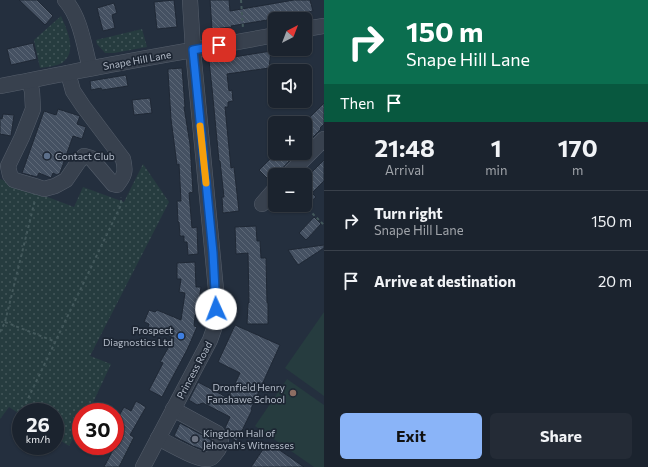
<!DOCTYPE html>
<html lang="en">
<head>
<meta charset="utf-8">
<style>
  :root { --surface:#1b232e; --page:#242b36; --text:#f1f3f6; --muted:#a0a4aa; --line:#39404a; --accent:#8ab4f8 }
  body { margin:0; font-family:Commissioner,sans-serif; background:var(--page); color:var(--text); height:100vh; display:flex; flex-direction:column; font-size:15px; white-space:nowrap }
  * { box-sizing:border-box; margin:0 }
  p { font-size:13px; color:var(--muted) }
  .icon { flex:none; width:22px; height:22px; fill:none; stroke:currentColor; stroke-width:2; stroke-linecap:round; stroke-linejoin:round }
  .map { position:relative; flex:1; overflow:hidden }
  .sheet { display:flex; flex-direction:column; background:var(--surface); width:324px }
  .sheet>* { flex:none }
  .top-card { background:#0b6e4f; color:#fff; overflow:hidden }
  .needle { width:26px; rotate:42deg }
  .controls { position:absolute; left:268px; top:12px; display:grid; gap:8px }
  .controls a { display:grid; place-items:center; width:44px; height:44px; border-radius:6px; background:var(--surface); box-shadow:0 1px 3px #0004,0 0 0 1px var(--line); font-size:20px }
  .speed { position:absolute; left:12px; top:403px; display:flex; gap:8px; font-size:20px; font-weight:700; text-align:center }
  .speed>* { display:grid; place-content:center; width:52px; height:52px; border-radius:50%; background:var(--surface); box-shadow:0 1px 3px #0004,0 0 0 1px var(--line); line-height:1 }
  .speed small { font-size:10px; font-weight:400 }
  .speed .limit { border:6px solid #d22; background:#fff; color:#111 }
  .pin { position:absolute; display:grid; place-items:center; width:34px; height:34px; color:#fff; margin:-17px; border-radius:8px; box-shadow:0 2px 6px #0006 }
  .me { position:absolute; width:44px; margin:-22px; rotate:358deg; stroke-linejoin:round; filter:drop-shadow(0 0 3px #0008) }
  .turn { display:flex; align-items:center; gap:14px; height:84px; padding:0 16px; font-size:18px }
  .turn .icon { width:52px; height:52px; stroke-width:2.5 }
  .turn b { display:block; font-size:28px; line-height:34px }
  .then { display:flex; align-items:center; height:38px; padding:0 16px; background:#0003; gap:8px; font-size:15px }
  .eta { display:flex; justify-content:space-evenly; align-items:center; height:68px; text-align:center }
  .eta b { font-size:24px; font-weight:700; line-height:28px }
  .cta { display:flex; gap:8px; margin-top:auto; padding:8px 16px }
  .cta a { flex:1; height:46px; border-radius:6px; background:var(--accent); color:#111; font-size:16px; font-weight:700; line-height:46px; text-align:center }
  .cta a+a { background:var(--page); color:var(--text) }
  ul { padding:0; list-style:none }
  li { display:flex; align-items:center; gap:12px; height:60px; padding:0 16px; border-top:1px solid var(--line) }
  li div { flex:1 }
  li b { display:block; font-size:15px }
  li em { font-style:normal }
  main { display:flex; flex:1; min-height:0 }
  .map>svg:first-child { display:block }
  .grass { fill:url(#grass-dots) }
  .park { fill:#263c3f }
  .building { fill:url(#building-back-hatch); stroke:#1f2835 }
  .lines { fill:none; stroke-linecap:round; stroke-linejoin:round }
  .minor-casing { stroke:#565f6c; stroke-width:16 }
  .path { stroke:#44595c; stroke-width:2; stroke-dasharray:3 3; stroke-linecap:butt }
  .minor { stroke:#38414e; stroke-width:15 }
  .route-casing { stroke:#114b97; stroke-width:10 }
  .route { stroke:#1a73e8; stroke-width:7 }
  .slow { stroke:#f59e0b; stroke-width:7 }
  .service-dot { fill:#5c6f8a; stroke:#1d2633; stroke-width:1.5 }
  .shop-dot { fill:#3f7fe0; stroke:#1d2633; stroke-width:1.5 }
  .education-dot { fill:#8d6e63; stroke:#1d2633; stroke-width:1.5 }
  .worship-dot { fill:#6b7280; stroke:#1d2633; stroke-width:1.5 }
  .labels { text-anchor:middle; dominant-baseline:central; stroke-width:3.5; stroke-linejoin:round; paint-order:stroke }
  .street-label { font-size:10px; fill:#b4bcc9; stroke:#1d2633 }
  .poi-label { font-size:10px; fill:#b4bcc9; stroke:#1d2633; text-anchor:start }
</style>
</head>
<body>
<main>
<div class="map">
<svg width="324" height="467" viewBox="0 0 324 467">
  <defs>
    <pattern id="grass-dots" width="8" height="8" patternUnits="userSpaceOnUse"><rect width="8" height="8" fill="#263c3f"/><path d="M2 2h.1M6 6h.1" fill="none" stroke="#435659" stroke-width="1.8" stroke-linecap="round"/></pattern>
    <pattern id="building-back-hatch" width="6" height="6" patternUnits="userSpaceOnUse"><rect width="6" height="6" fill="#455162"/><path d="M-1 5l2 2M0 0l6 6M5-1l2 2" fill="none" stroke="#5d6877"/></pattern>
  </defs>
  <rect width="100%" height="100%" fill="#242f3e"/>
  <g class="grass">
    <path d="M 61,16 C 67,30 78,52 62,63 C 56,66 48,67 40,68 L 34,40 Z"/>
    <path d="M 142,29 L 147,47 L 114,53 L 105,53 L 97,44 L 96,40 Z"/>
    <path d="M 143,164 L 169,202 L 90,356 L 111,364 L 90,409 L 88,412 L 81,412 L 81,425 L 69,446 L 55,437 L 55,412 L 21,412 L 21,415 L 9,407 L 0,419 L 0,179 L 74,207 L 83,187 L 124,202 Z"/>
  </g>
  <g class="park">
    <path d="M 324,312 L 324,396 L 285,368 Z"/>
    <path d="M 287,379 L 324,405 L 324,467 L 314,467 L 255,426 Z"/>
  </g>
  <g class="building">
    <path d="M 19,0 L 37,0 L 53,16 L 45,25 Z"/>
    <path d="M 174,0 L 177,27 L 157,29 L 154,2 Z"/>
    <path d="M 210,0 L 229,0 L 230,11 L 294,0 L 310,0 L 313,11 L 291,16 L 231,26 L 232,27 L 212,29 Z"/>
    <path d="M 114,3 L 117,13 L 112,15 L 115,28 L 103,31 L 97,8 Z"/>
    <path d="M 33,43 L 37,59 L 11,65 L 7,49 Z"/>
    <path d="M 271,51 L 269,68 L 227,74 L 229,91 L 232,90 L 233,101 L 228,102 L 228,107 L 225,107 L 231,168 L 234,167 L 239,211 L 223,213 L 222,197 L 224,197 L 220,161 L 219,161 L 212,88 L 209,61 Z"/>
    <path d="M 182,68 L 185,107 L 184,107 L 190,144 L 193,192 L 189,193 L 192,228 L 197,227 L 198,254 L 188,255 L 187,242 L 184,242 L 184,236 L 180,236 L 179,222 L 178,222 L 177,201 L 181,201 L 179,164 L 177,165 L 171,119 L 168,72 L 168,69 Z"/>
    <path d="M 126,75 L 128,86 L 102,90 L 101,88 L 91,90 L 90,81 Z"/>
    <path d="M 150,98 L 152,113 L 134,115 L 132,100 Z"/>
    <path d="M 324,103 L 324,124 L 320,128 L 321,129 L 305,145 L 305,122 Z"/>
    <path d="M 58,109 L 80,116 L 77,124 L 86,127 L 82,139 L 73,136 L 60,173 L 57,175 L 53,173 L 51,178 L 39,173 L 37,177 L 22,173 L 44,111 L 56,115 Z"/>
    <path d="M 3,114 L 14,115 L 11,136 L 0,134 L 0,118 L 2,119 Z"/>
    <path d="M 276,153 L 297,153 L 270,181 L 259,170 Z"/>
    <path d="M 324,160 L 324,181 L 312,193 L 316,197 L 305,207 L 305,179 Z"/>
    <path d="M 314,217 L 321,224 L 306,240 L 299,233 Z"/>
    <path d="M 256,226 L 257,241 L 260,241 L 261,258 L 266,258 L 267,303 L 268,303 L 268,324 L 247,324 L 248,303 L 249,303 L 248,253 L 236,254 L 235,227 Z"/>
    <path d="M 324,245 L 324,248 L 298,265 L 288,250 Z"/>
    <path d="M 195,262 L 196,287 L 201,287 L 198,309 L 196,308 L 194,326 L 197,327 L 187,350 L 162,397 L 149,390 L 163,363 L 160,362 L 174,338 L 148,327 L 149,324 L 144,322 L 149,310 L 155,312 L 157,310 L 181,320 L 185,293 L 179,292 L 181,279 L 177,279 L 177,263 Z"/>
    <path d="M 235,325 L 280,345 L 251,409 L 252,410 L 237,441 L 229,437 L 225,428 L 230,417 L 203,403 L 197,405 L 189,400 L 198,382 L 228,398 L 240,373 L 218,362 Z"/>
    <path d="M 136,401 L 146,407 L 130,435 L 134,437 L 119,467 L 104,467 L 125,427 L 116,421 L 124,407 L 131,411 Z"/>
    <path d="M 180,423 L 211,440 L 212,442 L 211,444 L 207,450 L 204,450 L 193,446 L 174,436 Z"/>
    <path d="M 268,442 L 304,467 L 251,467 Z"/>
  </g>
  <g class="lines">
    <g class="minor-casing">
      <g id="minor">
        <path d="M 65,0 C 81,18 84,46 90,68"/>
        <path d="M 305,29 L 324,26"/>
        <path d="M 29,81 L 32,91 L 33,109 L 22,137 L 8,166 L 10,175 L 14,180 L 38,187 L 44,189 L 55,186 L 66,180 L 79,161 L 84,156 L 91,158 L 113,184 L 117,185 C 125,175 126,171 123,159 L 83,106 L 73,91 L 68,73"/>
        <path d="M 0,86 C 35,80 70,72 104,66 C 161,55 218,46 275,35"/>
        <path d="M 288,175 L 324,139"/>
        <path d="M 262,204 L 275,189"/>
        <path d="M 158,438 C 168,443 197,460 207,459 C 212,459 215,454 218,450 C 222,443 222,439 217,433 L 173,409"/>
        <path d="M 143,467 L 210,340 L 215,326 L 216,309 L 216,290 L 193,50 L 190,0"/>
      </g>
    </g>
    <g class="path">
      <path d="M 241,0 L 243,28"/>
      <path d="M 304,205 L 324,225"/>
      <path d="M 5,322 L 56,342"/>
      <path d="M 0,332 L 5,322 L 35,200"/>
      <path d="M 23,409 L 121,205 L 121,197"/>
    </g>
    <use href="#minor" class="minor"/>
  </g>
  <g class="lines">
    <g class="route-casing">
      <path id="route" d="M 216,309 L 213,253 L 193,50 L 219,45"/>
    </g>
    <use href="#route" class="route"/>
    <path class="slow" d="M 200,126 L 206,183"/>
  </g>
  <circle class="service-dot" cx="47" cy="156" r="4"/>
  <circle class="shop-dot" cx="181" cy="336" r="4"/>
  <circle class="education-dot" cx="293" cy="393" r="4"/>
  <circle class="worship-dot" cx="195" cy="439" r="4"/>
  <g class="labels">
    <g class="street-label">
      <text transform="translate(137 60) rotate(-10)">Snape Hill Lane</text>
      <text transform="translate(194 370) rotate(-62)">Princess Road</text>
    </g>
    <g class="poi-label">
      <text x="55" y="156">Contact Club</text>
      <text x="173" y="330" text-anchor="end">Prospect<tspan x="173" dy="12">Diagnostics Ltd</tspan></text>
      <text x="285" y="387" text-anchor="end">Dronfield Henry<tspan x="285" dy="12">Fanshawe School</tspan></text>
      <text x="203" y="433">Kingdom Hall of<tspan x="203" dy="12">Jehovah's Witnesses</tspan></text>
    </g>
  </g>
</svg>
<div class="controls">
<a><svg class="needle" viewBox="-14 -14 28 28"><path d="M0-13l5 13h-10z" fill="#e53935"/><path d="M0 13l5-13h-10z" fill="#a0a4aa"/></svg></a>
<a><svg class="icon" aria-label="sound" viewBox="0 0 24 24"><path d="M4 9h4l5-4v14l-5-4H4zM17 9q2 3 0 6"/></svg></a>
<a>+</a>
<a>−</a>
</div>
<div class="speed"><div>26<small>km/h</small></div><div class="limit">30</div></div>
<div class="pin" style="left:219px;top:45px;background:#d93025"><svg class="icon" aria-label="arrive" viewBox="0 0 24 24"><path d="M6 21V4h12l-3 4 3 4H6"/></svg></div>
<svg class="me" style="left:216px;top:309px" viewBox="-20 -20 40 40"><circle r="19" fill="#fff"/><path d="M0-13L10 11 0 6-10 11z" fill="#1a73e8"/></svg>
</div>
<section class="sheet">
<div class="top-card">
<div class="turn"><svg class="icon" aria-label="right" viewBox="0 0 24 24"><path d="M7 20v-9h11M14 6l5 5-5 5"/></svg><div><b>150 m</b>Snape Hill Lane</div></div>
<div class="then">Then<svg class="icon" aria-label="arrive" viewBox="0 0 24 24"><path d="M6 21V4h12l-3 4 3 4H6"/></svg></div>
</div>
<div class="eta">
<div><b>21:48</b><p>Arrival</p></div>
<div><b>1</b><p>min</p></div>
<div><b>170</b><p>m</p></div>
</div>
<ul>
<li><svg class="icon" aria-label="right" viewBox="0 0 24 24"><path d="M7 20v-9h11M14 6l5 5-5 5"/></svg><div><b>Turn right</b><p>Snape Hill Lane</p></div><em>150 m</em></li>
<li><svg class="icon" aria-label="arrive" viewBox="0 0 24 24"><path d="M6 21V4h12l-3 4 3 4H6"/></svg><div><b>Arrive at destination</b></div><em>20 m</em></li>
</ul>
<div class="cta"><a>Exit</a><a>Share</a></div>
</section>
</main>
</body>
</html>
